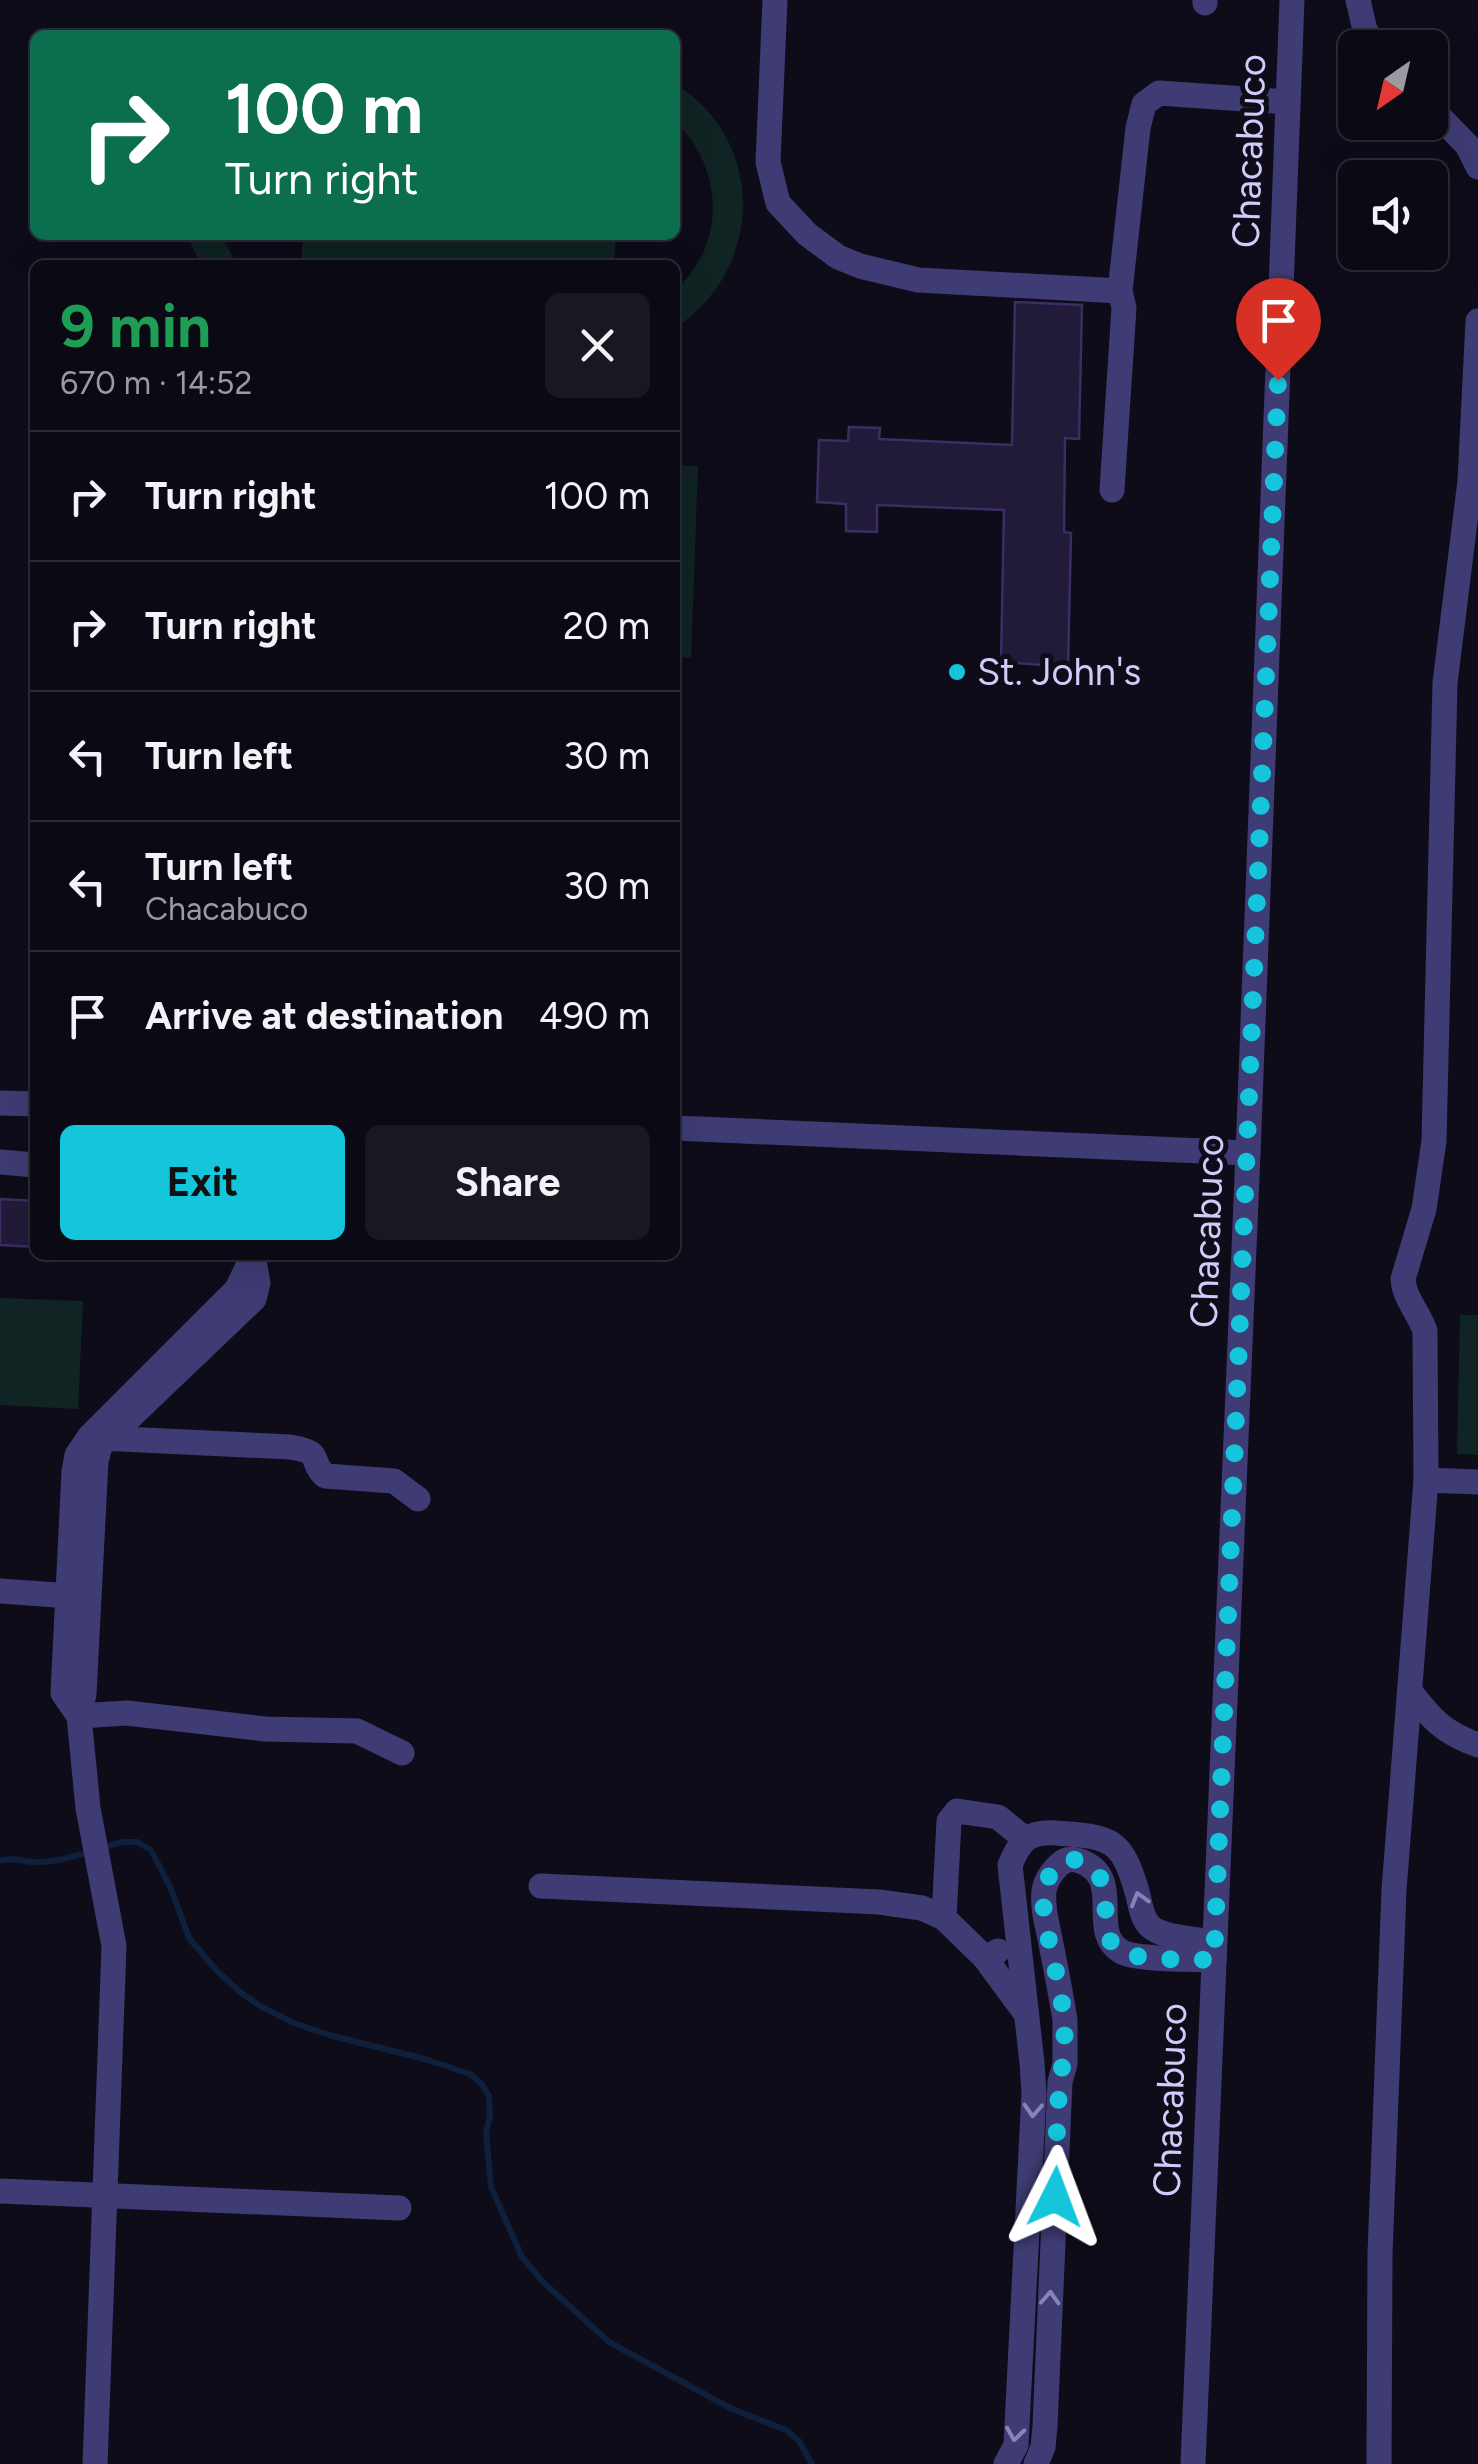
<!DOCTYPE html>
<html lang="en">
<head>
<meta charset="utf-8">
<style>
  :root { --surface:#0b0914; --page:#191722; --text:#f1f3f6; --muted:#9a9aa0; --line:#2b2a34; --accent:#15c5dc }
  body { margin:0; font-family:Figtree,sans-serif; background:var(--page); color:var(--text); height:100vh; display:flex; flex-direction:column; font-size:38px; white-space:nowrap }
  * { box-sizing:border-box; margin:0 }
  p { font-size:32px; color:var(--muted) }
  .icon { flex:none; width:55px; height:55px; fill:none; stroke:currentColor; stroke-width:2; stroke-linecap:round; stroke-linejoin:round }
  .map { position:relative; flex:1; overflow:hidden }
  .details { position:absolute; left:30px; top:260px; width:650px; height:1000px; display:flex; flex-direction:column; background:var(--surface); border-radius:15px; box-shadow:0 10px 40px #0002,0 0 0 2px var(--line) }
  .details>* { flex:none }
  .banner { position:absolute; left:30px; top:30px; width:650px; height:210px; border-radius:15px; box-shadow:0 10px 40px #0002,0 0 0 2px var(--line); background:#0b6e4f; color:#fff; overflow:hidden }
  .needle { width:65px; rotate:214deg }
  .fabs { position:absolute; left:1338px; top:30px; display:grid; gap:20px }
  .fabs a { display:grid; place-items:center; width:110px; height:110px; border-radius:15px; background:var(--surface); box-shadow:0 10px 40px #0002,0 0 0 2px var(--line); font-size:50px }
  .pin { position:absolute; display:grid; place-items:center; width:85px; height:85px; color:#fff; margin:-102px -42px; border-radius:50% 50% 50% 0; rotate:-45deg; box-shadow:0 0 10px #0007 }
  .pin .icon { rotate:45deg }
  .me { position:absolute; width:110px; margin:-55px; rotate:3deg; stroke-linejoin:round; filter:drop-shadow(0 0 8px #0008) }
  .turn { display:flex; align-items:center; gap:35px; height:210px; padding:0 30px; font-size:45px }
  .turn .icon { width:130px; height:130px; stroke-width:2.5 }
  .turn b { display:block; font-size:70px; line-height:85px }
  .round { display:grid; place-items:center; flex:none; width:105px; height:105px; border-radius:15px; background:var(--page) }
  .overview { display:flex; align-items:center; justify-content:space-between; height:170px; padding:0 30px }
  h1 { font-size:60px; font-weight:700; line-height:75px; color:#1e9e55 }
  .button { display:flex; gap:20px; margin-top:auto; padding:20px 30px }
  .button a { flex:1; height:115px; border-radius:15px; background:var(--accent); color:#111; font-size:40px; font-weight:700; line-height:115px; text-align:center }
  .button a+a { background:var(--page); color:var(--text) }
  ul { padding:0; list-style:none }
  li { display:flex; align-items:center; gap:30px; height:130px; padding:0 30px; border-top:2px solid var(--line) }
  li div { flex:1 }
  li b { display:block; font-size:38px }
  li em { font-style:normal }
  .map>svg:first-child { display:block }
  .green { fill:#102423 }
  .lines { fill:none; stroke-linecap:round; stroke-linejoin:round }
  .stream { stroke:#0f203c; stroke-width:6 }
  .building { fill:#211a39; stroke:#3a2e63; stroke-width:2.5 }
  .minor { stroke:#3f3c75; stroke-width:25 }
  .oneway { stroke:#8884b8 }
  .route { stroke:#15c5dc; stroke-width:18; stroke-dasharray:0 32.4 }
  .poi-dot { fill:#15c5dc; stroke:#0f0c1a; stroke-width:4 }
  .labels { text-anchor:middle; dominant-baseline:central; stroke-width:10; stroke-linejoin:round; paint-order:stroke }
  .street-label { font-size:38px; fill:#d1cbfa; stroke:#0f0c1a }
  .poi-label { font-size:38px; fill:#d1cbfa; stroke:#0f0c1a; text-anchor:start }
</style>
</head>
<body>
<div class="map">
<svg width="1478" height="2464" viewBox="0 0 1478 2464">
  <rect width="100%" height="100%" fill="#0f0c1a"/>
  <g class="green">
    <path d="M 675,84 C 767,140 764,270 675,328 C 675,318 673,306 675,296 C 677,289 699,265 704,251 C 723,206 710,154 675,121 Z"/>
    <path d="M 187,235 L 221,235 L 237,265 L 201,265 Z"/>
    <path d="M 303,235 L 616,235 L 614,265 L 301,265 Z"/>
    <path d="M 675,465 L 698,466 L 691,658 L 675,657 Z"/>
    <path d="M 0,1298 L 83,1301 L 78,1409 L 0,1405 Z"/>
    <path d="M 1460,1315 L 1478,1315 L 1478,1455 L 1457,1454 Z"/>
  </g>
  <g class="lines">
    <g class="stream">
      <path d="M 103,1848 L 121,1842 L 137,1842 L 151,1850 L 171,1889 L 189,1938 L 216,1970 L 240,1992 L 262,2007 L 294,2023 L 329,2035 L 425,2059 L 470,2074 L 482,2084 L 489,2096 L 490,2116 L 486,2132 L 491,2187 L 522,2257 L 542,2281 L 609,2342 L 732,2409 L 786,2430 L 799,2441 L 812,2464"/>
      <path d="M 0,1861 C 13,1857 20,1861 33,1862 C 53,1863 73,1857 91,1851"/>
    </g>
  </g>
  <g class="building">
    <path d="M 1015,302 L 1082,305 L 1079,439 L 1065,438 L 1064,532 L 1071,533 L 1068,667 L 1001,662 L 1004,510 L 877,505 L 877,532 L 846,531 L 846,504 L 817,502 L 819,440 L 848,441 L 849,427 L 880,428 L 879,439 L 1012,445 Z"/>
    <path d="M 0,1199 L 35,1201 L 35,1247 L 0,1245 Z"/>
  </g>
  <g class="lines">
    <g class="minor">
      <path d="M 775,0 L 768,162 L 778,203 L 807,234 L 838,257 L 860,266 L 918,280 L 1120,291"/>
      <path d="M 1358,0 L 1365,30 L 1376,48"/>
      <path d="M 1205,3 L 1205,0"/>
      <path d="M 1430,107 L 1467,145 L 1478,167"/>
      <path d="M 1112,490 L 1124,308 L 1120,291 L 1138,128 L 1144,104 L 1159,93 L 1288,102"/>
      <path d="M 0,1103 L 35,1104"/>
      <path d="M 675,1128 L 1248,1153"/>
      <path d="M 0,1162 L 35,1165"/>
      <path d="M 253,1255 L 258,1283 L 254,1299 L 100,1446 L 96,1461 L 84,1694 L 79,1716 L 63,1693 L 74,1472 L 77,1455 L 90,1436 L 237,1289 Z"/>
      <path d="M 101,1438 L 290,1447 C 326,1453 307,1459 325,1476 L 394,1481 L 418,1499"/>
      <path d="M 1426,1480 L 1478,1482"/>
      <path d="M 0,1591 L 85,1597"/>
      <path d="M 1410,1691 C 1431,1719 1444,1733 1478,1745"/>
      <path d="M 541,1886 L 879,1902 L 922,1908 L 944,1918 L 985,1958"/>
      <path d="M 944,1918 L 949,1821 L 957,1811 L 998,1817 L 1025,1839"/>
      <path d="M 998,1951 L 985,1958 L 1024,2011"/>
      <path d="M 0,2191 L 399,2208"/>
      <path d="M 95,2464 L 114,1946 L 88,1808 L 79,1716 L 127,1713 L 265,1729 L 357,1731 L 402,1753"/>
      <path d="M 1006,2464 L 1016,2445 L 1034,2093 L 1032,2063 L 1010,1865 C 1020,1841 1028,1831 1056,1833 C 1112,1837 1122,1838 1138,1895 C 1140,1904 1142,1917 1148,1924 C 1158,1938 1198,1939 1214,1942"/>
      <path d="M 1036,2464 L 1043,2447 L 1045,2426 L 1060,2082 L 1065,2064 L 1065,2020 C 1061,1995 1056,1969 1051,1944 C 1048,1927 1042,1909 1044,1891 C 1045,1882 1052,1871 1059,1865 C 1065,1859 1072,1858 1080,1861 C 1127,1878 1086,1932 1122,1952 C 1138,1960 1194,1959 1214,1960"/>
      <path d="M 1193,2464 L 1248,1153 L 1292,0"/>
      <path d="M 1379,2464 L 1380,2254 L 1394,1890 L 1426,1480 L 1425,1331 C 1419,1313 1404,1298 1403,1279 L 1424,1209 L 1434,1141 L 1445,683 L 1470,481 L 1478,321"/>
    </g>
  </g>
  <defs><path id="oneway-chevron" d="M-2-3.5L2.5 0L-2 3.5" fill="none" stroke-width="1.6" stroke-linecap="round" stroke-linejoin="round" transform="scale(2.5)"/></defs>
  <g class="oneway">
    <use href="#oneway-chevron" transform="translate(1139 1899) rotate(-106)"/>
    <use href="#oneway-chevron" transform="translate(1033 2110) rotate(93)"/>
    <use href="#oneway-chevron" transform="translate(1050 2298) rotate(-87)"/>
    <use href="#oneway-chevron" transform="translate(1015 2434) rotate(98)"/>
  </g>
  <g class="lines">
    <path class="route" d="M 1055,2197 C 1057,2159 1056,2120 1060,2083 C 1065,2045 1067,2030 1060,1992 C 1056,1967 1039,1910 1044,1887 C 1046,1879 1055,1867 1061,1863 C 1068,1858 1075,1859 1082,1862 C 1127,1883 1086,1934 1123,1952 C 1140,1961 1193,1959 1214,1960 L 1278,380"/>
  </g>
  <circle class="poi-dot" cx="957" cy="672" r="10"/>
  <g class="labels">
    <g class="street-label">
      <text transform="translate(1249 151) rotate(-88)">Chacabuco</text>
      <text transform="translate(1207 1231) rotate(-88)">Chacabuco</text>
      <text transform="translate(1170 2100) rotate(-88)">Chacabuco</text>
    </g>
    <g class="poi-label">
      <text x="977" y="672">St. John's</text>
    </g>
  </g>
</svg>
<div class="fabs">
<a><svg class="needle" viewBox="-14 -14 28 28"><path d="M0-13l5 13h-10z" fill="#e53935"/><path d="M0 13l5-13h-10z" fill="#9a9aa0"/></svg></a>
<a><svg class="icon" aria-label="sound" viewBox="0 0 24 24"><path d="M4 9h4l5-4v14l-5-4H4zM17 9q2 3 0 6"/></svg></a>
</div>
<div class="pin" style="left:1278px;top:380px;background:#d93025"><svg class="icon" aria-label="arrive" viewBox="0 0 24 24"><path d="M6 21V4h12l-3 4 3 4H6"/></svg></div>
<svg class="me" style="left:1055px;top:2197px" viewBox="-20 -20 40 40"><path d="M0-17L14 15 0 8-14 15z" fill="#15c5dc" stroke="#fff" stroke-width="4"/></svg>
<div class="banner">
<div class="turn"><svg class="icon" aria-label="right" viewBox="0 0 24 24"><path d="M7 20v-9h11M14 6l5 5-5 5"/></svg><div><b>100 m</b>Turn right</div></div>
</div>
<section class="details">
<div class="overview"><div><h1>9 min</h1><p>670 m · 14:52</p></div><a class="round"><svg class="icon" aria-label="close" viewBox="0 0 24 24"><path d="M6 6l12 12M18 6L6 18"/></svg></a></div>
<ul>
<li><svg class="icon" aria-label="right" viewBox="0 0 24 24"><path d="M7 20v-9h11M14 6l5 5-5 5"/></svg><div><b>Turn right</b></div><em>100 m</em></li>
<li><svg class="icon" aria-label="right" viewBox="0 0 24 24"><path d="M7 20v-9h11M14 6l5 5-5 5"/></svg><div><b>Turn right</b></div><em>20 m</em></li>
<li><svg class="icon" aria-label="left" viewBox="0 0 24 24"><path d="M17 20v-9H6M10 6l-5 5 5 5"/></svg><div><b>Turn left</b></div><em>30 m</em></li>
<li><svg class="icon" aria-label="left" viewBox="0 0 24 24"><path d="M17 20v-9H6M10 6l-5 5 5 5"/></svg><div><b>Turn left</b><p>Chacabuco</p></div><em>30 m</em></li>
<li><svg class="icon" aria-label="arrive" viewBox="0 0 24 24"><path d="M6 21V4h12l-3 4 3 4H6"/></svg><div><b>Arrive at destination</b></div><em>490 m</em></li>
</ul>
<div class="button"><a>Exit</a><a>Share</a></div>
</section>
</div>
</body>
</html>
